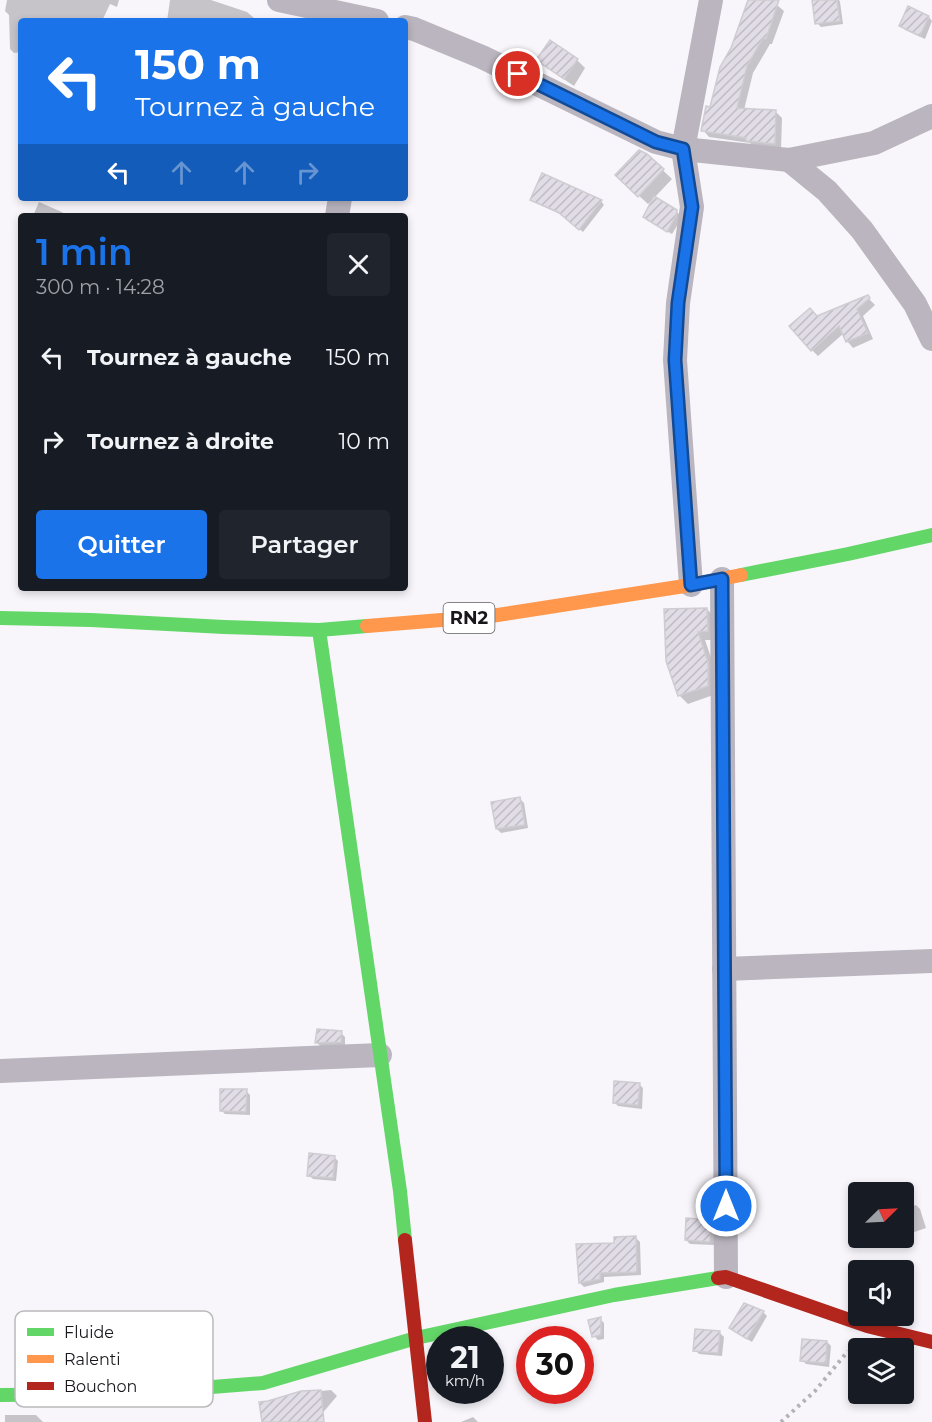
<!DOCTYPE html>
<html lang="fr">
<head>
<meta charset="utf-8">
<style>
  :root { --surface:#171b24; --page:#20242c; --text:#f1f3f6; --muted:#9ea1a6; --accent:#1a73e8 }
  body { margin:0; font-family:Montserrat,sans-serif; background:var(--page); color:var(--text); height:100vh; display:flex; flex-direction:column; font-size:22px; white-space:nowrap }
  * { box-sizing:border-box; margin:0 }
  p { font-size:20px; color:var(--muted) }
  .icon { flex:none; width:33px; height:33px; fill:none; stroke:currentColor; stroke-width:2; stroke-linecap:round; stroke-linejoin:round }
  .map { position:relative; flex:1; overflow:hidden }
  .drawer { position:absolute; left:18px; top:213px; width:390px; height:378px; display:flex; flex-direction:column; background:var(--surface); border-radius:6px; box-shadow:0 3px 9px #0003 }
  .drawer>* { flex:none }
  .top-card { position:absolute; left:18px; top:18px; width:390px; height:183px; border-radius:6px; box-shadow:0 3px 9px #0003; background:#1a73e8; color:#fff; overflow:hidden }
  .needle { width:39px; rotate:66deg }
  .fabs { position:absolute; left:848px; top:1182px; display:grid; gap:12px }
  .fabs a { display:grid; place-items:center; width:66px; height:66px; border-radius:6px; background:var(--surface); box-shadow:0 3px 9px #0003; font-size:30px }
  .speed { position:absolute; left:426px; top:1326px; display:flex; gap:12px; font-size:30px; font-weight:700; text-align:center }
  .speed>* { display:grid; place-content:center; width:78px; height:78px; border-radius:50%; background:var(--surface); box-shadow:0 3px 9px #0003; line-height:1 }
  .speed small { font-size:15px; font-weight:400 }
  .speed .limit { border:9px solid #d22; background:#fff; color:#111 }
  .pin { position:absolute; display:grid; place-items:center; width:51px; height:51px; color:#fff; margin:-26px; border:3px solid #fff; border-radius:50%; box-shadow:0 2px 6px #0007 }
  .me { position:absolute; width:66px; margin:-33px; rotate:0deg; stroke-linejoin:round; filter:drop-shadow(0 0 4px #0008) }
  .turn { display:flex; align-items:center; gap:21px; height:126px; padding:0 18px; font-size:27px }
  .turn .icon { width:78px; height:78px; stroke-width:2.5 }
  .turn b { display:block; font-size:42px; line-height:51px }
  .lanes { display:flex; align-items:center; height:57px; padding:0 18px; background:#0003; justify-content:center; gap:30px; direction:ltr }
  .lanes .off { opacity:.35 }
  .round { display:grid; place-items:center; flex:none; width:63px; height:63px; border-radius:6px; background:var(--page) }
  .head { display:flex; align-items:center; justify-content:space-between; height:102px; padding:0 18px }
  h1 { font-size:36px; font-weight:600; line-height:45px; color:var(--accent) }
  .primary-button { display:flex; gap:12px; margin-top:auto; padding:12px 18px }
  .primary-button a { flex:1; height:69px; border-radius:6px; background:var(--accent); color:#fff; font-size:24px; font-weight:600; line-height:69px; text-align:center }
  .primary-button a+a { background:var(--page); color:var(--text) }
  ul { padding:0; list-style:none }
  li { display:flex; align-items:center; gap:18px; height:84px; padding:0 18px }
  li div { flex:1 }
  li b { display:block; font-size:22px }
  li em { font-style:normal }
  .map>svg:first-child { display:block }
  .shadow { fill:#0003 }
  .building { fill:url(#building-hatch); stroke:#cfcdd2; stroke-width:1.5 }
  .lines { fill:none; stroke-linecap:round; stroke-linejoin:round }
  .path { stroke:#b4b1b8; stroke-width:4; stroke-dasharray:3 4.5; stroke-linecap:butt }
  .street { stroke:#bab5bf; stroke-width:24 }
  .fast { stroke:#63d668; stroke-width:14 }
  .slow { stroke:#ff974d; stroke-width:14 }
  .jam { stroke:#b3261e; stroke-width:14 }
  .route-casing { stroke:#114b97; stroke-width:15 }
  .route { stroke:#1a73e8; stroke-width:10 }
  .labels { text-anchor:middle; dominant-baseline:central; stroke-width:5; stroke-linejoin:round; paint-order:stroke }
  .shield { fill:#fff; stroke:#5e5d5f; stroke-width:1.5 }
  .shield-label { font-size:18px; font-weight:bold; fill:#19171b }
  .key { fill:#fff; stroke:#bab9bb; stroke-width:1.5 }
  .key-label { font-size:16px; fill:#19171b }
</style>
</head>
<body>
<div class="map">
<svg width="932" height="1422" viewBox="0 0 932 1422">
  <defs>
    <pattern id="building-hatch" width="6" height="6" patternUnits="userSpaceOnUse" patternTransform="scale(1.5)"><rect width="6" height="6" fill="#e1dce6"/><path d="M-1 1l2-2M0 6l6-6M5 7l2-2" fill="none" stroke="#c0bcc5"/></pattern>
  </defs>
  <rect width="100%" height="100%" fill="#f8f6fb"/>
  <g class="shadow">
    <path d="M 7,0 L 119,0 L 117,7 L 110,4 L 102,21 L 21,21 L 21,52 L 14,53 L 10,49 L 9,15 L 5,11 Z"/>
    <path d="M 170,0 L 211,0 L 247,12 L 254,18 L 253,21 L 167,21 Z"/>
    <path d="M 749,0 L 763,0 L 777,5 L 784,11 L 772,44 L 770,44 L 753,73 L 744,110 L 776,112 L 782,118 L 781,150 L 754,147 L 750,143 L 709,137 L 703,130 Z"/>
    <path d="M 814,0 L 839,0 L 840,2 L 843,24 L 821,27 L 817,23 Z"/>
    <path d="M 909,8 L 929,17 L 932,21 L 925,39 L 905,30 L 901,26 Z"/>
    <path d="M 538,60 L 577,60 L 585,68 L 574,86 L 547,68 Z"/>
    <path d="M 647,155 L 672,179 L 654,198 L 676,211 L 680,215 L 680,221 L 672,234 L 648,221 L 644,217 L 654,198 L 648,204 L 626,184 Z"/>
    <path d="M 532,199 L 601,201 L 604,205 L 583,232 L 564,216 L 536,203 Z"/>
    <path d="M 39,202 L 62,212 L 66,216 L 33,216 Z"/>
    <path d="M 867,297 L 875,305 L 863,316 L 873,339 L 853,348 L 847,341 L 844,333 L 818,356 L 812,350 L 817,318 Z"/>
    <path d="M 707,609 L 715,618 L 716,640 L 705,640 L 716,672 L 716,694 L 688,704 L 679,695 L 668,661 Z"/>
    <path d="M 520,799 L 524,803 L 528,828 L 501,833 L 497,829 Z"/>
    <path d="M 341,1033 L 345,1037 L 345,1046 L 321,1047 L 317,1043 Z"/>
    <path d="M 639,1084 L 643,1088 L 642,1109 L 618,1106 L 614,1102 Z"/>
    <path d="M 246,1091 L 250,1095 L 250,1115 L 225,1114 L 221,1110 Z"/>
    <path d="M 334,1157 L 338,1161 L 336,1181 L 313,1179 L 309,1175 Z"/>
    <path d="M 916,1205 L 920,1209 L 926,1228 L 903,1236 L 903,1209 Z"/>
    <path d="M 711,1222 L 715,1226 L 714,1245 L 690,1244 L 686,1240 Z"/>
    <path d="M 636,1238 L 640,1242 L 641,1275 L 604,1277 L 604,1282 L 584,1287 L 580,1283 L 578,1246 L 616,1244 Z"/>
    <path d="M 763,1312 L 767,1316 L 752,1342 L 735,1332 L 731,1328 Z"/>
    <path d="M 600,1319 L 604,1323 L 604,1339 L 598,1340 L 594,1336 Z"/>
    <path d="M 720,1333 L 724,1337 L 722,1356 L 699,1354 L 695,1350 Z"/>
    <path d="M 827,1342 L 831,1346 L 829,1367 L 806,1364 L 802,1360 Z"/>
    <path d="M 331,1390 L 337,1396 L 315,1422 L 264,1422 L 301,1393 Z"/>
    <path d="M 5,1415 L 36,1415 L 43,1422 L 5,1422 Z"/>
    <path d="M 473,1417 L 478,1422 L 461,1422 Z"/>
  </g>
  <g class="building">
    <path d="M 748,0 L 779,0 L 766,39 L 763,38 L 747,66 L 737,108 L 776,110 L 775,144 L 746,141 L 746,138 L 701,131 L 706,106 L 710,107 L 720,67 L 731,48 Z"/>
    <path d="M 812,0 L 837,0 L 840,21 L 815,24 Z"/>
    <path d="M 908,6 L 929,16 L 920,36 L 899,26 Z"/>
    <path d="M 550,40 L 578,59 L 564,79 L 536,60 Z"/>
    <path d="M 639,150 L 647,154 L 664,169 L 638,197 L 615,175 Z"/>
    <path d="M 542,173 L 602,200 L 579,230 L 558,212 L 530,200 Z"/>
    <path d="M 654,196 L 677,210 L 676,216 L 667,232 L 643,217 Z"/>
    <path d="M 868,295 L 870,298 L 857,309 L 868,333 L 846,342 L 839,326 L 811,351 L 789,326 L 810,308 L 817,316 Z"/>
    <path d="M 707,608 L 708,631 L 698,632 L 708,662 L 708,686 L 678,696 L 666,661 L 664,609 Z"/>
    <path d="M 520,797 L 525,825 L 496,829 L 491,802 Z"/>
    <path d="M 317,1029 L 342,1031 L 341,1042 L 315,1043 Z"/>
    <path d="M 614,1081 L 640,1083 L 638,1105 L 613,1103 Z"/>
    <path d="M 220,1089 L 247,1089 L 246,1112 L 220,1111 Z"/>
    <path d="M 309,1153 L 335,1156 L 333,1178 L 307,1176 Z"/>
    <path d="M 686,1218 L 711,1220 L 710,1242 L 685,1240 Z"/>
    <path d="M 636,1236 L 637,1272 L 600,1273 L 600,1279 L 579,1283 L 576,1244 L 614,1243 L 614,1237 Z"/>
    <path d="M 744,1303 L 764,1311 L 747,1339 L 729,1328 Z"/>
    <path d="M 601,1317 L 601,1335 L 592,1337 L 588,1320 Z"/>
    <path d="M 695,1329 L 720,1331 L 718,1353 L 693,1351 Z"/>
    <path d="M 802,1339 L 827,1341 L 826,1363 L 800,1361 Z"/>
    <path d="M 321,1390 L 324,1422 L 262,1422 L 259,1402 L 268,1401 L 301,1391 Z"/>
  </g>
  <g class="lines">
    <path class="path" d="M 781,1422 L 815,1391 L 848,1351"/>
    <g class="street">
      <path d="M 279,0 L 377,21"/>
      <path d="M 405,27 L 414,29 L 482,57 L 656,142 L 683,149 L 789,160 L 874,143 L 932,116"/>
      <path d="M 789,160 L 827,191 L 862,230 L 915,304 L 932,339"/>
      <path d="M 337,216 L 340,198"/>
      <path d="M 722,579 L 726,1277"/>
      <path d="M 691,585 L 675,360 L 678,303 L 692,207 L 683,149 L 711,0"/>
      <path d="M 724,969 L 932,961"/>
      <path d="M 0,1071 L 380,1055"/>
    </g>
    <g class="fast">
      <path d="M 741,575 L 848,554 L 932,535"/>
      <path d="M 0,618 L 91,620 L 224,627 L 319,630 L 367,626"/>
      <path d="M 319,630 L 400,1191 L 405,1240"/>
      <path d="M 0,1395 L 124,1394 L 263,1383 L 416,1338 L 614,1295 L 718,1278"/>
    </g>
    <path class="slow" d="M 367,626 L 491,616 L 691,585 L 741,575"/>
    <g class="jam">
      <path d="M 405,1240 L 425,1422"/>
      <path d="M 718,1278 L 726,1277 L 867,1326 L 932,1342"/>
    </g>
  </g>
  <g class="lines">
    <g class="route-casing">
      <path id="route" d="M 518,74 L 656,142 L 683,149 L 692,207 L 678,303 L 675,360 L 691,585 L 722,579 L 726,1206"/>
    </g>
    <use href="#route" class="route"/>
  </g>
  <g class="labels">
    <rect class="shield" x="443.5" y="603" width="51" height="30" rx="4.5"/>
    <g class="shield-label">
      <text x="469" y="618">RN2</text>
    </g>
  </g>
  <rect x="15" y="1311" width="198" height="96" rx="9" class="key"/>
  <rect x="27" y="1328" width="27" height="8" fill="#63d668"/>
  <rect x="27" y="1355" width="27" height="8" fill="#ff974d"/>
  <rect x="27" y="1382" width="27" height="8" fill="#b3261e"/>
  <g class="key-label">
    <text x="64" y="1338">Fluide</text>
    <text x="64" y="1365">Ralenti</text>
    <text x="64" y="1392">Bouchon</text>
  </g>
</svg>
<div class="fabs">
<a><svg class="needle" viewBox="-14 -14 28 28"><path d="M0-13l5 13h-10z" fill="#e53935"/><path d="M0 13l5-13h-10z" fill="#9ea1a6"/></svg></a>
<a><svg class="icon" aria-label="sound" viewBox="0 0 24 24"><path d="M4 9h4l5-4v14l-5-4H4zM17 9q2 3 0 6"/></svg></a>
<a><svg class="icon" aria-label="layers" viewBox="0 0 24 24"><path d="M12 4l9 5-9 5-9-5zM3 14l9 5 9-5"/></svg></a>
</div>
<div class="speed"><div>21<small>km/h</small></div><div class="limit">30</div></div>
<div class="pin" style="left:518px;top:74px;background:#d93025"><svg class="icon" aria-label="arrive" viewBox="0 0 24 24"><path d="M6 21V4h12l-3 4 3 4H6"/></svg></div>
<svg class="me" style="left:726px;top:1206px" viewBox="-20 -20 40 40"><circle r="17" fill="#1a73e8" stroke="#fff" stroke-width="3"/><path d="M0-11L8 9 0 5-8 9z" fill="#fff"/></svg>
<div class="top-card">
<div class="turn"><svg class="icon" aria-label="left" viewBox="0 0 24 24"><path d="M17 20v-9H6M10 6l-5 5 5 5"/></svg><div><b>150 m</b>Tournez à gauche</div></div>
<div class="lanes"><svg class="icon" aria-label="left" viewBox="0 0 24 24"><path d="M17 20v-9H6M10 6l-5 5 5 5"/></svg><svg class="icon off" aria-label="ahead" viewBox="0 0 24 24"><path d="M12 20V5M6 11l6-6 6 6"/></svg><svg class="icon off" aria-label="ahead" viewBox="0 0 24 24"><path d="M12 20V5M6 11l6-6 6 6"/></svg><svg class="icon off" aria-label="right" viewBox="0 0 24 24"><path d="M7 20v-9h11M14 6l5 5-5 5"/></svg></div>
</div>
<section class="drawer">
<div class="head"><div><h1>1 min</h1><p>300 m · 14:28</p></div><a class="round"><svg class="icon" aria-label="close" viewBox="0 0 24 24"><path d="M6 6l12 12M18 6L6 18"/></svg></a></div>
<ul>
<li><svg class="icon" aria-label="left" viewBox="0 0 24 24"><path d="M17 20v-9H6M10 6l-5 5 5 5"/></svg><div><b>Tournez à gauche</b></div><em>150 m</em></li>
<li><svg class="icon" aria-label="right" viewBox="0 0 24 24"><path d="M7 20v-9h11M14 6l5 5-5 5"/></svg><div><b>Tournez à droite</b></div><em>10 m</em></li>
</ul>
<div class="primary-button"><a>Quitter</a><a>Partager</a></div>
</section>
</div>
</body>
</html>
